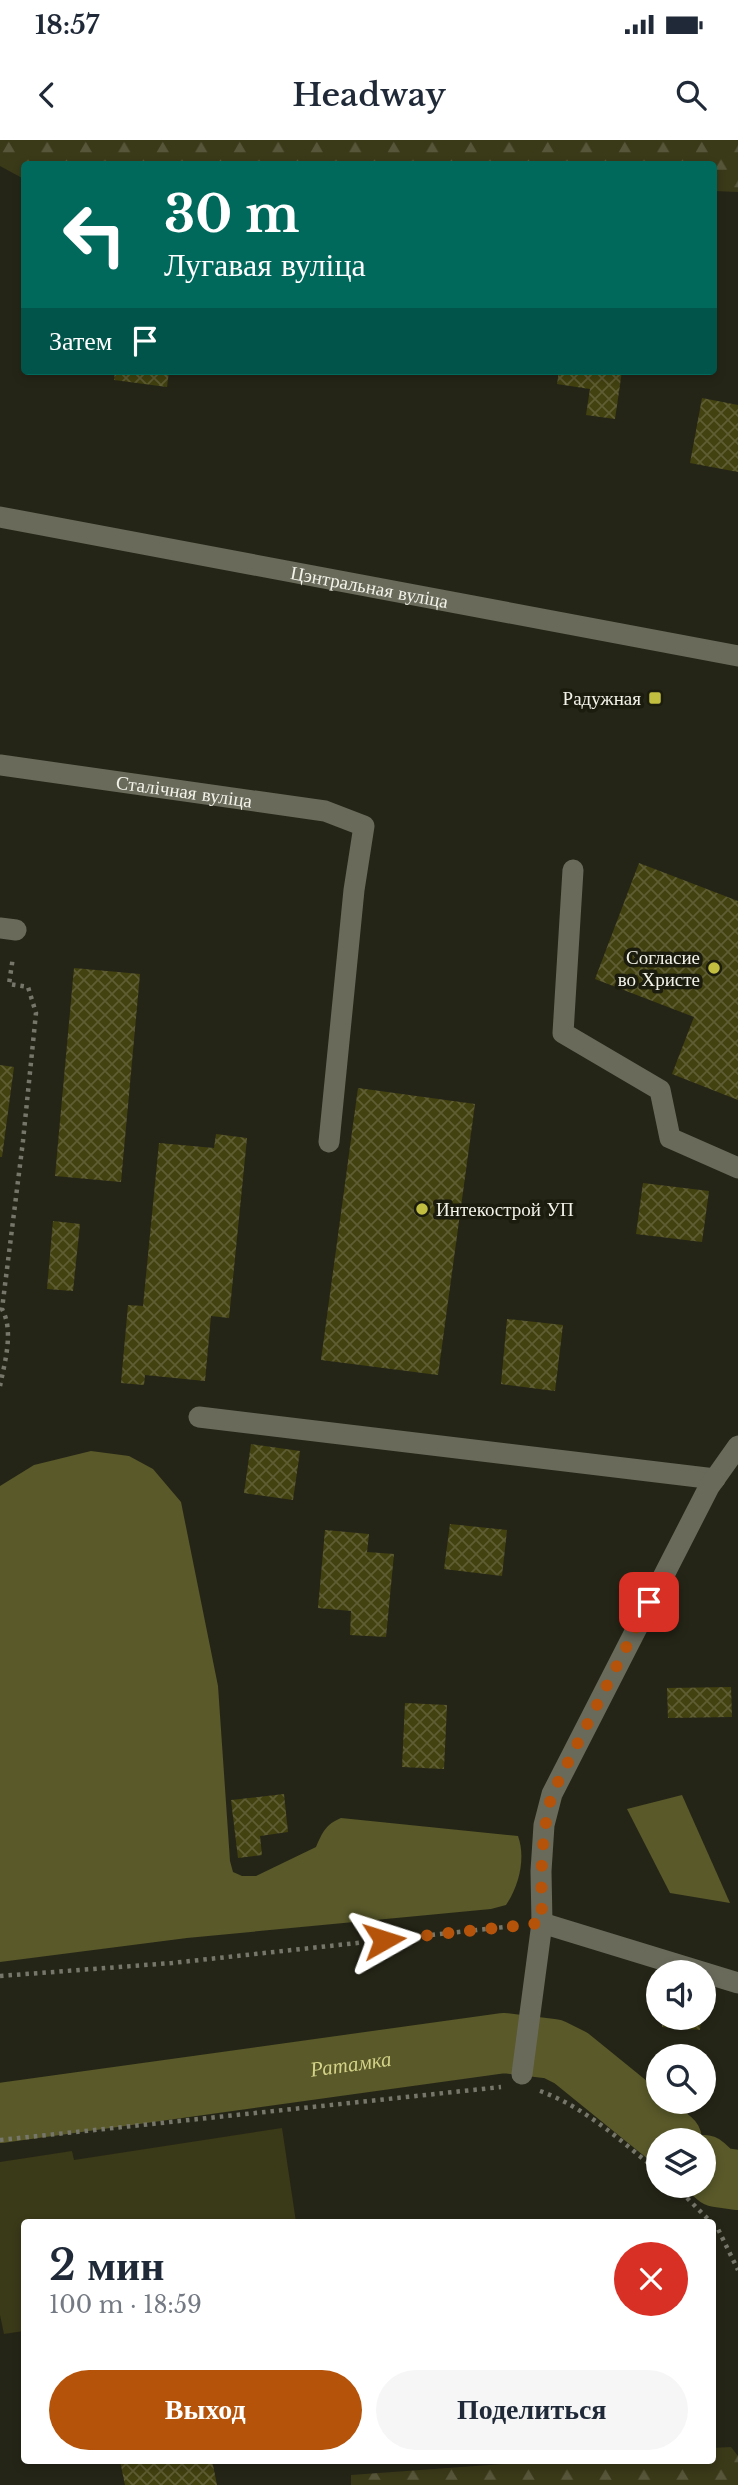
<!DOCTYPE html>
<html lang="ru">
<head>
<meta charset="utf-8">
<style>
  :root { --surface:#fff; --page:#f6f6f7; --text:#1f2937; --muted:#747a83; --accent:#b45309 }
  body { margin:0; font-family:"Libre Baskerville",serif; background:var(--page); color:var(--text); height:100vh; display:flex; flex-direction:column; font-size:26px; white-space:nowrap }
  * { box-sizing:border-box; margin:0 }
  p { font-size:23px; color:var(--muted) }
  .icon { flex:none; width:38px; height:38px; fill:none; stroke:currentColor; stroke-width:2; stroke-linecap:round; stroke-linejoin:round }
  .map { position:relative; flex:1; overflow:hidden }
  .side { position:absolute; left:21px; top:2079px; width:695px; height:245px; display:flex; flex-direction:column; background:var(--surface); border-radius:7px; box-shadow:0 4px 10px #0003 }
  .side>* { flex:none }
  .hud { position:absolute; left:21px; top:21px; width:696px; height:214px; border-radius:7px; box-shadow:0 4px 10px #0003; background:#00695c; color:#fff; overflow:hidden }
  .controls { position:absolute; left:646px; top:1820px; display:grid; gap:14px }
  .controls a { display:grid; place-items:center; width:70px; height:70px; border-radius:50%; background:var(--surface); box-shadow:0 4px 10px #0003; font-size:35px }
  .pin { position:absolute; display:grid; place-items:center; width:60px; height:60px; color:#fff; margin:-30px; border-radius:14px; box-shadow:0 4px 10px #0006 }
  .me { position:absolute; width:77px; margin:-38px; rotate:84deg; stroke-linejoin:round; filter:drop-shadow(0 0 5px #0008) }
  .turn { display:flex; align-items:center; gap:24px; height:147px; padding:0 28px; font-size:32px }
  .turn .icon { width:91px; height:91px; stroke-width:2.5 }
  .turn b { display:block; font-size:49px; line-height:60px }
  .then { display:flex; align-items:center; height:66px; padding:0 28px; background:#0003; gap:14px; font-size:26px }
  .round { display:grid; place-items:center; flex:none; width:74px; height:74px; border-radius:37px; background:var(--page) }
  .summary { display:flex; align-items:center; justify-content:space-between; height:119px; padding:0 28px }
  h1 { font-size:42px; font-weight:600; line-height:52px }
  .cta { display:flex; gap:14px; margin-top:auto; padding:14px 28px }
  .cta a { flex:1; height:80px; border-radius:42px; background:var(--accent); color:#fff; font-size:28px; font-weight:600; line-height:80px; text-align:center }
  .cta a+a { background:var(--page); color:var(--text) }
  .status { display:flex; justify-content:space-between; align-items:center; height:49px; padding:0 35px; background:var(--surface); direction:ltr }
  .status svg { height:19px; fill:currentColor }
  header { display:flex; justify-content:space-between; align-items:center; height:91px; padding:0 28px; background:var(--surface); font-size:32px; font-weight:600 }
  .map>svg:first-child { display:block }
  .forest { fill:url(#forest-firs) }
  .pitch { fill:#3a3918 }
  .water { fill:#59592a }
  .lines { fill:none; stroke-linecap:round; stroke-linejoin:round }
  .river { stroke:#59592a; stroke-width:60 }
  .building { fill:url(#building-cross-hatch) }
  .path { stroke:#76766a; stroke-width:4.5; stroke-dasharray:3.5 5; stroke-linecap:butt }
  .minor { stroke:#6a6a5b; stroke-width:21 }
  .route { stroke:#b45309; stroke-width:12; stroke-dasharray:0 21.6 }
  .poi-dot { fill:#c1be40; stroke:#1b1b0e; stroke-width:2.5 }
  .labels { text-anchor:middle; dominant-baseline:central; stroke-width:7; stroke-linejoin:round; paint-order:stroke }
  .street-label { font-size:19px; fill:#f3f3ea; stroke:#1b1b0e }
  .poi-label { font-size:19px; fill:#f3f3ea; stroke:#1b1b0e; text-anchor:end }
  .water-label { font-size:21px; font-style:italic; fill:#d3d287; stroke:#1b1b0e }
</style>
</head>
<body>
<div class="status"><b>18:57</b><svg viewBox="0 0 49 12"><path d="M0 12V9h3v3zM5 12V6h3v6zM10 12V3h3v9zM15 12V0h3v12zM26 1h20v11H26zM47 4h2v5h-2z"/></svg></div>
<header><svg class="icon" aria-label="back" viewBox="0 0 24 24"><path d="M15 5l-7 7 7 7"/></svg>Headway<svg class="icon" aria-label="search" viewBox="0 0 24 24"><circle cx="10" cy="10" r="6"/><path d="M15 15l6 6"/></svg></header>
<div class="map">
<svg width="738" height="2345" viewBox="0 0 738 2345">
  <defs>
    <pattern id="forest-firs" width="22" height="20" patternUnits="userSpaceOnUse" patternTransform="scale(1.75)"><rect width="22" height="20" fill="#3a3918"/><path d="M5 1l3.5 6h-7zM16 11l3.5 6h-7z" fill="#57563a"/></pattern>
    <pattern id="building-cross-hatch" width="8" height="8" patternUnits="userSpaceOnUse" patternTransform="scale(1.75)"><rect width="8" height="8" fill="#424110"/><path d="M0 0l8 8M0 8l8-8" fill="none" stroke="#5e5d33"/></pattern>
  </defs>
  <rect width="100%" height="100%" fill="#252517"/>
  <g class="forest">
    <path d="M 0,0 L 738,0 L 738,52 L 714,51 L 714,24 L 24,24 L 24,39 L 0,26 Z"/>
    <path d="M 731,2307 L 738,2316 L 738,2345 L 351,2345 L 351,2335 L 546,2321 L 712,2320 L 712,2308 Z"/>
  </g>
  <path class="pitch" d="M 282,1988 L 296,2082 L 24,2082 L 24,2191 L 4,2194 L 0,2175 L 0,2022 L 72,2011 L 74,2020 Z"/>
  <g class="water">
    <path d="M 91,1311 L 129,1316 L 153,1329 L 181,1362 L 218,1546 L 230,1721 L 233,1732 L 242,1736 L 256,1736 L 316,1707 C 322,1693 326,1684 341,1678 L 518,1696 C 526,1718 519,1746 506,1765 L 491,1769 L 187,1798 L 0,1822 L 0,1346 L 34,1325 Z"/>
    <path d="M 682,1655 L 730,1763 L 670,1753 L 627,1669 Z"/>
  </g>
  <g class="lines">
    <g class="river">
      <path id="s1" d="M 0,1973 L 504,1903 L 553,1909 L 571,1918 L 672,2000"/>
      <path d="M 704,2025 L 717,2037 L 738,2040"/>
    </g>
  </g>
  <g class="building">
    <path d="M 115,231 L 169,231 L 167,247 L 114,240 Z"/>
    <path d="M 559,231 L 622,231 L 615,279 L 586,275 L 590,249 L 557,244 Z"/>
    <path d="M 702,258 L 738,265 L 738,332 L 690,323 Z"/>
    <path d="M 639,723 L 738,761 L 738,960 L 672,934 L 694,877 L 595,839 Z"/>
    <path d="M 74,828 L 140,834 L 121,1042 L 55,1036 Z"/>
    <path d="M 0,925 L 14,927 L 2,1017 L 0,1017 Z"/>
    <path d="M 358,948 L 475,964 L 438,1235 L 321,1220 Z"/>
    <path d="M 216,994 L 247,998 L 229,1178 L 211,1176 L 205,1241 L 145,1235 L 144,1245 L 121,1243 L 128,1165 L 143,1166 L 159,1003 L 214,1008 Z"/>
    <path d="M 643,1043 L 709,1051 L 702,1102 L 636,1094 Z"/>
    <path d="M 53,1081 L 80,1084 L 73,1151 L 47,1149 Z"/>
    <path d="M 507,1179 L 563,1185 L 555,1251 L 501,1244 Z"/>
    <path d="M 251,1304 L 300,1311 L 293,1360 L 244,1353 Z"/>
    <path d="M 450,1384 L 507,1390 L 502,1436 L 444,1429 Z"/>
    <path d="M 325,1390 L 369,1394 L 367,1412 L 394,1414 L 386,1497 L 350,1495 L 351,1471 L 318,1468 Z"/>
    <path d="M 731,1547 L 732,1577 L 668,1578 L 667,1548 Z"/>
    <path d="M 405,1563 L 447,1565 L 444,1629 L 402,1627 Z"/>
    <path d="M 284,1654 L 288,1692 L 260,1696 L 262,1715 L 238,1718 L 231,1660 Z"/>
    <path d="M 662,1878 L 701,1878 L 700,1890 L 662,1887 Z"/>
    <path d="M 212,2320 L 217,2345 L 125,2345 L 120,2321 Z"/>
  </g>
  <g class="lines">
    <g class="path">
      <path d="M 0,1246 C 5,1221 14,1191 2,1169 L 23,1001 L 36,873 L 28,847 L 9,844 L 13,817"/>
      <path d="M 0,1836 L 172,1823 L 514,1786"/>
      <path d="M 540,1951 C 585,1967 622,2002 658,2031"/>
      <path d="M 0,2000 L 501,1947"/>
      <path d="M 675,2046 L 711,2082"/>
      <path d="M 712,2084 L 718,2089 L 738,2130"/>
    </g>
    <g class="minor">
      <path id="s2" d="M 0,377 L 738,516"/>
      <path id="s3" d="M 0,625 L 325,671 L 364,686 L 354,750 L 329,1002"/>
      <path d="M 573,730 L 563,893 L 660,950 L 670,998 L 738,1028"/>
      <path d="M 0,788 L 16,790"/>
      <path d="M 199,1277 L 715,1339"/>
      <path d="M 542,1783 L 738,1843"/>
      <path d="M 522,1934 L 542,1783 L 541,1731 L 544,1685 L 552,1654 L 709,1347 L 738,1306"/>
    </g>
  </g>
  <g class="lines">
    <path class="route" d="M 384,1800 L 542,1783 C 541,1737 540,1699 552,1654 L 649,1462"/>
  </g>
  <g class="poi-dot">
    <rect x="648" y="551" width="14" height="14" rx="3.5"/>
    <circle cx="714" cy="828" r="7"/>
    <circle cx="422" cy="1069" r="7"/>
  </g>
  <g class="labels">
    <g class="street-label">
      <text stroke="none"><textPath href="#s2" startOffset="376">Цэнтральная вуліца</textPath></text>
      <text stroke="none"><textPath href="#s3" startOffset="186">Сталічная вуліца</textPath></text>
    </g>
    <g class="poi-label">
      <text x="641" y="558">Радужная</text>
      <text x="700" y="817">Согласие<tspan x="700" dy="22">во Христе</tspan></text>
      <text x="436" y="1069" text-anchor="start">Интекострой УП</text>
    </g>
    <g class="water-label">
      <text stroke="none"><textPath href="#s1" startOffset="354">Ратамка</textPath></text>
    </g>
  </g>
</svg>
<div class="controls">
<a><svg class="icon" aria-label="sound" viewBox="0 0 24 24"><path d="M4 9h4l5-4v14l-5-4H4zM17 9q2 3 0 6"/></svg></a>
<a><svg class="icon" aria-label="search" viewBox="0 0 24 24"><circle cx="10" cy="10" r="6"/><path d="M15 15l6 6"/></svg></a>
<a><svg class="icon" aria-label="layers" viewBox="0 0 24 24"><path d="M12 4l9 5-9 5-9-5zM3 14l9 5 9-5"/></svg></a>
</div>
<div class="pin" style="left:649px;top:1462px;background:#d93025"><svg class="icon" aria-label="arrive" viewBox="0 0 24 24"><path d="M6 21V4h12l-3 4 3 4H6"/></svg></div>
<svg class="me" style="left:384px;top:1800px" viewBox="-20 -20 40 40"><path d="M0-17L14 15 0 8-14 15z" fill="#b45309" stroke="#fff" stroke-width="4"/></svg>
<div class="hud">
<div class="turn"><svg class="icon" aria-label="left" viewBox="0 0 24 24"><path d="M17 20v-9H6M10 6l-5 5 5 5"/></svg><div><b>30 m</b>Лугавая вуліца</div></div>
<div class="then">Затем<svg class="icon" aria-label="arrive" viewBox="0 0 24 24"><path d="M6 21V4h12l-3 4 3 4H6"/></svg></div>
</div>
<section class="side">
<div class="summary"><div><h1>2 мин</h1><p>100 m · 18:59</p></div><a class="round" style="background:#d93025;color:#fff"><svg class="icon" aria-label="close" viewBox="0 0 24 24"><path d="M6 6l12 12M18 6L6 18"/></svg></a></div>
<div class="cta"><a>Выход</a><a>Поделиться</a></div>
</section>
</div>
</body>
</html>
